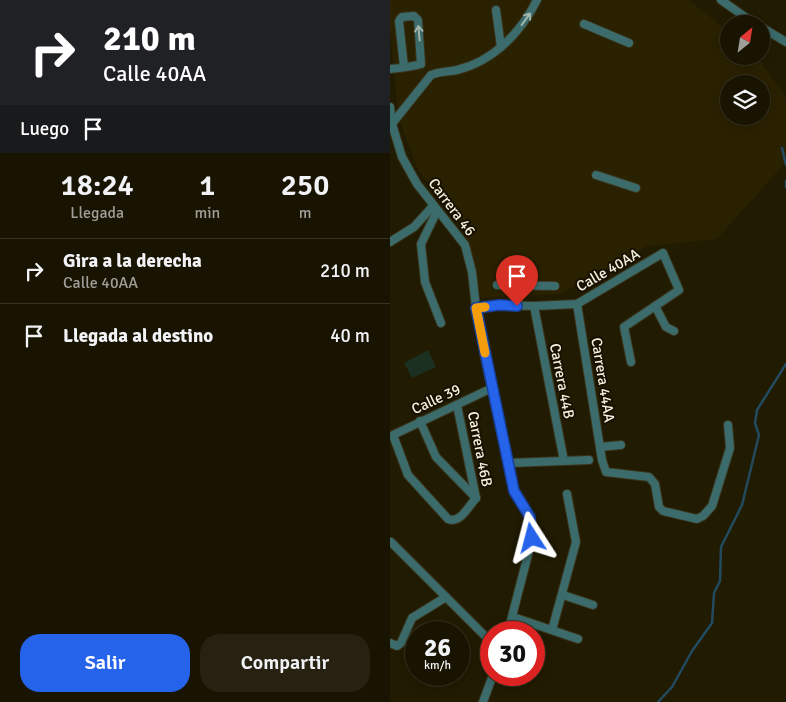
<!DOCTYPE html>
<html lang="es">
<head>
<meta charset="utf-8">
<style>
  :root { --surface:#191401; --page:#262110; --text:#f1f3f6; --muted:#9f9e99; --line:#373323; --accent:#2563eb }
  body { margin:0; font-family:Signika,sans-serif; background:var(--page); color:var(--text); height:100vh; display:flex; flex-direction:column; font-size:19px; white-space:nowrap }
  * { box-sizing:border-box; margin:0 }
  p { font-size:16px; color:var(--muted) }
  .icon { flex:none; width:28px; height:28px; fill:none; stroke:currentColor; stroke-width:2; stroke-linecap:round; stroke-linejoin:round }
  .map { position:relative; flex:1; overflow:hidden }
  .details { display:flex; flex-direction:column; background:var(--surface); width:390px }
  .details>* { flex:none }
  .guide { background:#202124; color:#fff; overflow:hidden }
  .needle { width:32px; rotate:30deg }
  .buttons { position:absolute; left:330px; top:15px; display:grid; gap:10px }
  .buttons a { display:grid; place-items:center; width:50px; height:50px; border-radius:50%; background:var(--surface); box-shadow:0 2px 12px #0003,0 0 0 1px var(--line); font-size:25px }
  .speed { position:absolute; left:15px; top:621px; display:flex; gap:10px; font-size:25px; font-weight:700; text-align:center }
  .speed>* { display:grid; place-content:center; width:65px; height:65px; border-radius:50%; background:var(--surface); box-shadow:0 2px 12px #0003,0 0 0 1px var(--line); line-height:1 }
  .speed small { font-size:12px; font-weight:400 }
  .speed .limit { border:8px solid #d22; background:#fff; color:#111 }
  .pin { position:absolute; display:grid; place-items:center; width:42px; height:42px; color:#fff; margin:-51px -21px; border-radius:50% 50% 50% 0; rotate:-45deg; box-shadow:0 0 5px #0007 }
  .pin .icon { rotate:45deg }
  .me { position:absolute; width:55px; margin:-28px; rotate:351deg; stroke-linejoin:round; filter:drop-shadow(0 0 4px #0008) }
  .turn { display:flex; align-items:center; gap:18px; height:105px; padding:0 20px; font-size:22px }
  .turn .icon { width:65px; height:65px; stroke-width:2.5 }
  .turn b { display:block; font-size:35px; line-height:42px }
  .then { display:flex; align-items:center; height:48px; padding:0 20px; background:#0003; gap:10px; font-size:19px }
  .eta { display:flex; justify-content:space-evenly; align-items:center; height:85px; text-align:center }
  .eta b { font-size:30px; font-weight:600; line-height:35px }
  .button { display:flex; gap:10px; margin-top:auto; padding:10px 20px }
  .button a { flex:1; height:58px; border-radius:20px; background:var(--accent); color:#fff; font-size:20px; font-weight:600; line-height:58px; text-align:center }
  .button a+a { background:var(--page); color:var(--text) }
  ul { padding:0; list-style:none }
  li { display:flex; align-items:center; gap:15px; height:65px; padding:0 20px; border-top:1px solid var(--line) }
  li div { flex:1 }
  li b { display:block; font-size:19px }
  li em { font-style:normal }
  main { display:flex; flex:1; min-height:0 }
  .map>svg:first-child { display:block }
  .built { fill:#2a2100; fill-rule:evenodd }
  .green { fill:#1c3021 }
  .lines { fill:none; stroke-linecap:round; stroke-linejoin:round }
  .stream { stroke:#224b60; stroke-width:2.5 }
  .minor-casing { stroke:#3a351c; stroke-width:10 }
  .minor { stroke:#3b6b6b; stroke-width:8 }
  .oneway { stroke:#a1b5ab }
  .route-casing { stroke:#184099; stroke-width:12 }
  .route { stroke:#2563eb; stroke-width:9 }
  .slow { stroke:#f59e0b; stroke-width:9 }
  .labels { text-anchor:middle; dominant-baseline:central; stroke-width:4; stroke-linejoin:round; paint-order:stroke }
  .street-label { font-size:15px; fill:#f5f1e0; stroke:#181100 }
</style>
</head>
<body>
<main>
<section class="details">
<div class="guide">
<div class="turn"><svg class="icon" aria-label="right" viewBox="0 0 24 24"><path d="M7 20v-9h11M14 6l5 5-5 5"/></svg><div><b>210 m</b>Calle 40AA</div></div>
<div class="then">Luego<svg class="icon" aria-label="arrive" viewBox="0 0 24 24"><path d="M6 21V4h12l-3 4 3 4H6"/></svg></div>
</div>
<div class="eta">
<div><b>18:24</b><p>Llegada</p></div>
<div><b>1</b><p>min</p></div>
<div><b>250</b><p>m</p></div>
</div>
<ul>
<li><svg class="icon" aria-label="right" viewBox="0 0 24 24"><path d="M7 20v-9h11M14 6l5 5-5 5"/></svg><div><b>Gira a la derecha</b><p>Calle 40AA</p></div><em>210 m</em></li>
<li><svg class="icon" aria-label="arrive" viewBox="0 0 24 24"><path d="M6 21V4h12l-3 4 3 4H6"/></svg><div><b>Llegada al destino</b></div><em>40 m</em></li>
</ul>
<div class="button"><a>Salir</a><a>Compartir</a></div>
</section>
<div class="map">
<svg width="396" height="702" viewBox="0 0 396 702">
  <rect width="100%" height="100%" fill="#211b01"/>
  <path class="built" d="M 0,0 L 299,0 L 339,32 L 339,56 L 367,56 L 396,98 L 396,162 L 327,239 L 258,246 L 171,294 L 91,298 L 81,252 L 63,215 L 28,170 L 14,134 L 8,112 L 0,31 ZM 339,84 L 371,84 L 371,116 L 339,116 Z"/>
  <path class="green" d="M 38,350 L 46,367 L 22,378 L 14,363 Z"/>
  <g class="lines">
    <g class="stream">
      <path d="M 392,148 L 396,165"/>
      <path d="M 396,181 L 396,187"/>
      <path d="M 268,702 L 282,687 L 302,651 L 322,623 L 324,593 L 330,581 L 331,547 L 352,505 L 369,435 L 365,423 L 367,410 L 396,364"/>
    </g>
    <g class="minor-casing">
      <g id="minor">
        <path d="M 331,0 L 365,24"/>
        <path d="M 106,10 L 111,47"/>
        <path d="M 194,24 L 239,43"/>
        <path d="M 371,27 L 396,42"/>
        <path d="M 0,69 C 10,68 21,67 31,64 L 28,20 L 24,16 L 12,17 L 9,21 L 14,67"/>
        <path d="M 0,107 L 2,124 L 12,157 L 27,184 L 75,245 L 82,272 L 86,308 L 95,358 L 124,491 L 140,517 L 142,539 L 118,632"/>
        <path d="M 1,125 L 41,75 C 50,71 58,72 67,70 C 104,61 131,32 147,0"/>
        <path d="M 206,175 L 246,188"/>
        <path d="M 47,211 L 31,244 L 35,282 L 51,323"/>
        <path d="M 0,242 L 24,227 L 43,206"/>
        <path d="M 107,285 L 165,286"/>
        <path d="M 187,304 L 212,460 L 216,472 L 259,477 L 265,484 L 269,507 L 273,511 L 307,519 L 313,516 L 322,506 L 340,448 L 338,425"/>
        <path d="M 144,306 L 174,461"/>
        <path d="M 265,306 L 276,327 L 284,331"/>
        <path d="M 86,308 L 109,305 L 144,306 L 187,304 L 273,253 L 289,290 L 234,327 L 241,362"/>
        <path d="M 67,405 L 86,498"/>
        <path d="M 30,421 L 46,457 L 86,498"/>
        <path d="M 210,447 L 231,445"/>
        <path d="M 119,463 L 199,460"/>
        <path d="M 86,498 C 78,507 70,524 58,519 L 18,475 L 3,435 L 102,388"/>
        <path d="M 1,542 L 101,642"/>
        <path d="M 173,595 L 203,605"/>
        <path d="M 123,617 L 188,639"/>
        <path d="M 162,630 L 186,542 L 177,494"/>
        <path d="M 0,643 L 7,646 L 11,643 L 22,618 L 56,597"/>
        <path d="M 93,702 L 103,675"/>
      </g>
    </g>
    <use href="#minor" class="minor"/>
  </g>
  <defs><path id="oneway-shaft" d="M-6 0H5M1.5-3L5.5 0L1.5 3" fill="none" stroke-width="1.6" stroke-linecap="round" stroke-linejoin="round" transform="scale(1.25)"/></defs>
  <g class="oneway">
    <use href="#oneway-shaft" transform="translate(136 19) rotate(-54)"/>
    <use href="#oneway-shaft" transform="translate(29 33) rotate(-95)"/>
  </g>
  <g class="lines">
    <g class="route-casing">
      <path id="route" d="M 127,306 L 109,305 L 86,308 L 124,491 L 140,517 L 142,538"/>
    </g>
    <use href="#route" class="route"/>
    <path class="slow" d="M 95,353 L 86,308 L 95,307"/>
  </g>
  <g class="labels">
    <g class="street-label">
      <text transform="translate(62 207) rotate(53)">Carrera 46</text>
      <text transform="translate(218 270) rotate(-30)">Calle 40AA</text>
      <text transform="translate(213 380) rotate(81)">Carrera 44AA</text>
      <text transform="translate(172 381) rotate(79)">Carrera 44B</text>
      <text transform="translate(46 399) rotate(-25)">Calle 39</text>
      <text transform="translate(90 449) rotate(79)">Carrera 46B</text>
    </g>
  </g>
</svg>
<div class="buttons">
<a><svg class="needle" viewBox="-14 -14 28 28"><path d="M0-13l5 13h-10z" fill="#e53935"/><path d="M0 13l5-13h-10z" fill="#9f9e99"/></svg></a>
<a><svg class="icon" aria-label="layers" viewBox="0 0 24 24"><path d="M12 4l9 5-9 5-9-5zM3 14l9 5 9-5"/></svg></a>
</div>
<div class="speed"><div>26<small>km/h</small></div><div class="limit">30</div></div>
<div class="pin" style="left:127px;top:306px;background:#d93025"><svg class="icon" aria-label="arrive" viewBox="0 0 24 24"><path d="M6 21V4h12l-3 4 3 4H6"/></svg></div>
<svg class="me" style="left:142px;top:538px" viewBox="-20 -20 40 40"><path d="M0-17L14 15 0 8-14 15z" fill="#2563eb" stroke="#fff" stroke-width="4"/></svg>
</div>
</main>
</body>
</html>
